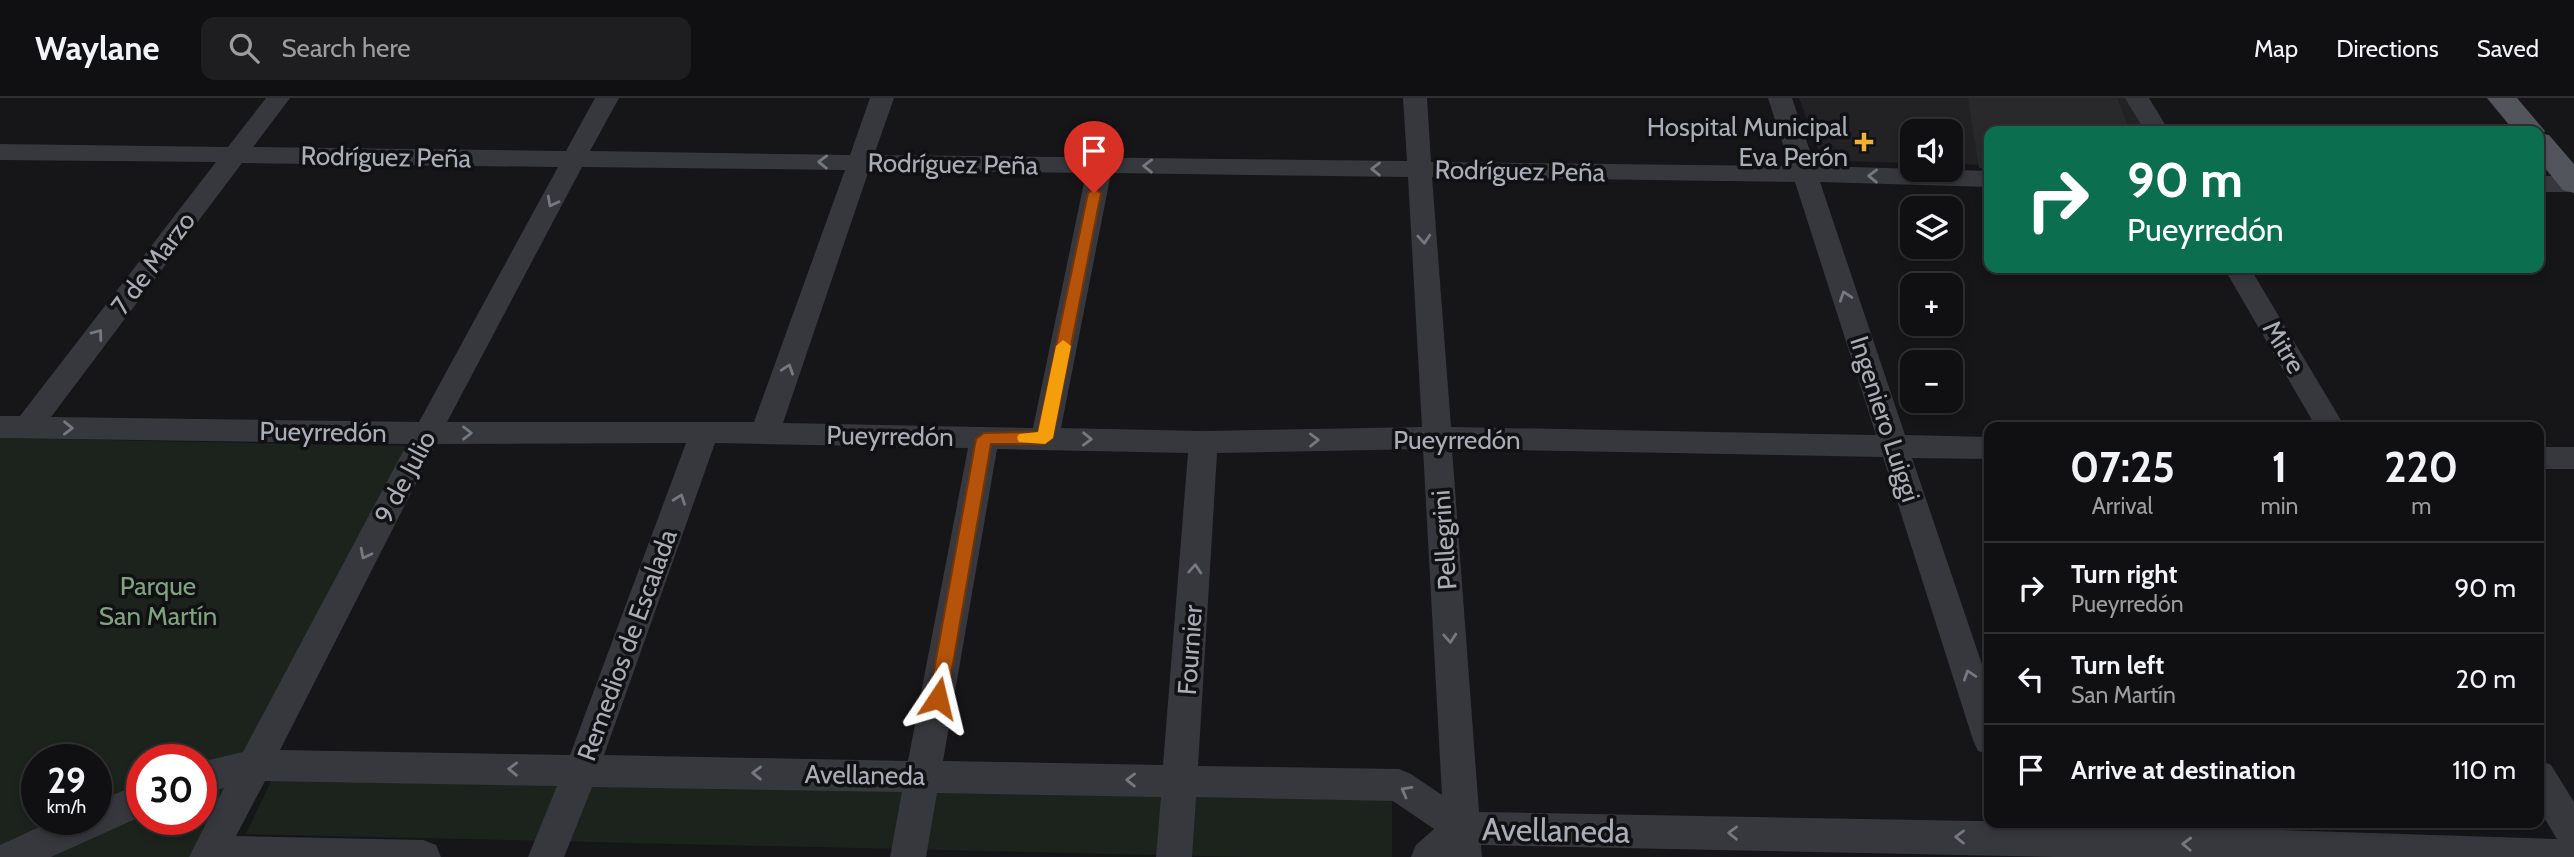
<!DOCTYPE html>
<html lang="en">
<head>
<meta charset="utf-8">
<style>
  :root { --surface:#101012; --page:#1e1e20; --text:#f1f3f6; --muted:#9c9d9f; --line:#303032 }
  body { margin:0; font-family:Cabin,sans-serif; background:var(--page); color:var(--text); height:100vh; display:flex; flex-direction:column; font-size:26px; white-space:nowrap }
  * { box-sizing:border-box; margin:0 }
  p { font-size:23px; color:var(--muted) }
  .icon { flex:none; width:38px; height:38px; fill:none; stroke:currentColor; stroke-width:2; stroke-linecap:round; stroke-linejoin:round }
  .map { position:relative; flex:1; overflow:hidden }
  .drawer { position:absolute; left:1984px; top:324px; width:560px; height:406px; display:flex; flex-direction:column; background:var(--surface); border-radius:14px; box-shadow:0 4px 10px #0003,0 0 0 2px var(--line) }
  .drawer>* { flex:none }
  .guide { position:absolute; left:1984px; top:28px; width:560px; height:147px; border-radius:14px; box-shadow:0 4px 10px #0003,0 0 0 2px var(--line); background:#0b6e4f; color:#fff; overflow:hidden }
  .buttons { position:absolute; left:1900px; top:21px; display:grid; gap:14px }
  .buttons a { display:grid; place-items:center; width:63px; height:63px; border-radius:14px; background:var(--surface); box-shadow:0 4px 10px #0003,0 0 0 2px var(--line); font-size:35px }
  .speed { position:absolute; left:21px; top:646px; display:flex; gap:14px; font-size:35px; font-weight:700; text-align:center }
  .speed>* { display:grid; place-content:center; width:91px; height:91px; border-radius:50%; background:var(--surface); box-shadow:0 4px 10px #0003,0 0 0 2px var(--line); line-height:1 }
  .speed small { font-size:18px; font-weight:400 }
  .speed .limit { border:10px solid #d22; background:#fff; color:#111 }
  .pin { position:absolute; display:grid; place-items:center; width:60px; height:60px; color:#fff; margin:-72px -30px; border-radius:50% 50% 50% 0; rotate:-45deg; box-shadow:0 0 7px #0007 }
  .pin .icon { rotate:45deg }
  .me { position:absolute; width:77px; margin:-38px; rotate:10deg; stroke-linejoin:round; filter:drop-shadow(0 0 5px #0008) }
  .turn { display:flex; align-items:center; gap:24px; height:147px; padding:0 28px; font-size:32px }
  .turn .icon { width:91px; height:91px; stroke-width:2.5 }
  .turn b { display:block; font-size:49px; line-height:60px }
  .eta { display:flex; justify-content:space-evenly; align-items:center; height:119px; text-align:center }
  .eta b { font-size:42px; font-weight:700; line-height:49px }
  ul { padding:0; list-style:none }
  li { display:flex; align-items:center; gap:21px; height:91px; padding:0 28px; border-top:2px solid var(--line) }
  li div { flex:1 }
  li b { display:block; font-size:26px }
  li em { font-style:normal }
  header { display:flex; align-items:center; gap:42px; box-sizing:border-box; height:98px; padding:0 35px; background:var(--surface); border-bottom:2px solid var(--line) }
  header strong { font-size:33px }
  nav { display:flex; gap:38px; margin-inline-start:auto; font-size:24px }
  .search { width:490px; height:63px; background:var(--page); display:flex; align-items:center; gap:18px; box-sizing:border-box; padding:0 24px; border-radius:14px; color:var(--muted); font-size:26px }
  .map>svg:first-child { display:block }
  .built { fill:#222225 }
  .green { fill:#1c231d; fill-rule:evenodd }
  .building { fill:#29292c }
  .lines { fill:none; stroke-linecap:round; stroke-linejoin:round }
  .minor { fill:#37383d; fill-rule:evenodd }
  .major { fill:#53555c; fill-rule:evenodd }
  .oneway { stroke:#757881 }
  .route { fill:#b45309; stroke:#753606; stroke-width:2 }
  .slow { fill:#f59e0b }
  .poi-dot { fill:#f2b134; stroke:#111113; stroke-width:2.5 }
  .labels { text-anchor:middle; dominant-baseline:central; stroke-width:7; stroke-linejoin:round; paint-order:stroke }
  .poi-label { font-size:26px; fill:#a8adb8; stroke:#111113; text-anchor:end }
  .street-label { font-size:26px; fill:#a8adb8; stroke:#111113 }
  .park-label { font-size:26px; fill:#7fa381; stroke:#111113 }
  .near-street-label { font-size:32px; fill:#a8adb8; stroke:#111113 }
</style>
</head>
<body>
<header>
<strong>Waylane</strong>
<div class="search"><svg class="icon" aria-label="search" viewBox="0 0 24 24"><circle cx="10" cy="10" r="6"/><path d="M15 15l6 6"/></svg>Search here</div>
<nav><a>Map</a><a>Directions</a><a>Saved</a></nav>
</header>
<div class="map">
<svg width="2574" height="759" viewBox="0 0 2574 759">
  <rect width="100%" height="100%" fill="#161618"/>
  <path class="built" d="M 1799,0 L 2128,0 L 2146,33 L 1990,33 L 1990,67 L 1951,66 L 1951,33 L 1913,33 L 1913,65 L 1833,63 L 1819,54 Z"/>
  <g class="green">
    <path d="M 0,340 L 410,348 L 201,759 L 0,759 ZM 37,662 L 96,662 L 96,721 L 37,721 ZM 142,662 L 201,662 L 201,721 L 142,721 Z"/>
    <path d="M 272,681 L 1392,698 L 1392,759 L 1248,759 L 246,736 Z"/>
  </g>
  <path class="building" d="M 1968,0 L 2117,0 L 2130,33 L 2064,28 L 2065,33 L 1990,33 L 1990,70 L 1979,70 Z"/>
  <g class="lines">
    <g class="minor">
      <path d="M 266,0 L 290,0 L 253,49 L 566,53 L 595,0 L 619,0 L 590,53 L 850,57 L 870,0 L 894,0 L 874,57 L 1407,63 L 1403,0 L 1427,0 L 1431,64 L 1790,68 L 1768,0 L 1792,0 L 1815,68 L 1990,73 L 1990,89 L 1820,84 L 1905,337 L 1990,339 L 1990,361 L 1912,360 L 1990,590 L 1990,657 L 1978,653 L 1973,642 L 1883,359 L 1452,351 L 1479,714 L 2033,724 L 2557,741 L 2539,711 L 2539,662 L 2551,667 L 2574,704 L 2574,759 L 2056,759 L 1481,747 L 1482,759 L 1411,759 L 1416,747 L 1434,731 L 1393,703 L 1196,699 L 1192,759 L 1156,759 L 1161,699 L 937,695 L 926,759 L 890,759 L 902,694 L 592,689 L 564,759 L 528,759 L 557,688 L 265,683 L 236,738 L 423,742 L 436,747 L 441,759 L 189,759 L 224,690 L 201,696 L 201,664 L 243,654 L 407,346 L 0,340 L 0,318 L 20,318 L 216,64 L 0,62 L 0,46 L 228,49 ZM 242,65 L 558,69 L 419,324 L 51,319 ZM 582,69 L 845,72 L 754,324 L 447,324 ZM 869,72 L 1086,75 L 1033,330 L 783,325 ZM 1111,75 L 1408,79 L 1422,329 L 1203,333 L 1061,330 ZM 1432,79 L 1795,84 L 1876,337 L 1451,329 ZM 686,345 L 570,657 L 280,652 L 436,346 ZM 715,345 L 968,350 L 908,663 L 604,657 ZM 997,351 L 1188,355 L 1163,667 L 943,663 ZM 1423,351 L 1442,697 L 1411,676 L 1399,671 L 1198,668 L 1217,355 Z"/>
      <path d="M 2125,0 L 2149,0 L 2169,33 L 2145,33 Z"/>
      <rect x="2539" y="78" width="35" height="16"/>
      <path d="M 2224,170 L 2250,170 L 2345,329 L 2316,329 Z"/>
      <rect x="2539" y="349" width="35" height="22"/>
      <path d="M 142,685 L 142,718 L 51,759 L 0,759 L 0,747 L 57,721 L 96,721 L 96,704 Z"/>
    </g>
    <path class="major" d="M 2487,0 L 2517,0 L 2545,33 L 2543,36 L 2549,37 L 2574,66 L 2574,95 L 2563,92 L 2539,63 L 2539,33 L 2514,33 Z"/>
  </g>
  <defs><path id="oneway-chevron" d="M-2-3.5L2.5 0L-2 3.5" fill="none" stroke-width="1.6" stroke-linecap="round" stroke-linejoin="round" transform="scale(1.75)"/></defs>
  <g class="oneway">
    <use href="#oneway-chevron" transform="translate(823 64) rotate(-179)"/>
    <use href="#oneway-chevron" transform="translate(1148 68) rotate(-179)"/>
    <use href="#oneway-chevron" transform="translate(1376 71) rotate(-179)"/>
    <use href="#oneway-chevron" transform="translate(1873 78) rotate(-179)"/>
    <use href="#oneway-chevron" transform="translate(552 104) rotate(118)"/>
    <use href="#oneway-chevron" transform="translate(1424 141) rotate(86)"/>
    <use href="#oneway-chevron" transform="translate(1845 198) rotate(-108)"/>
    <use href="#oneway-chevron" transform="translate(98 236) rotate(-53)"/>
    <use href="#oneway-chevron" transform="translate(788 271) rotate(-71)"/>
    <use href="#oneway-chevron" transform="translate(68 330) rotate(1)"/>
    <use href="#oneway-chevron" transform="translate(467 335)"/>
    <use href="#oneway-chevron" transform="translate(1087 341) rotate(1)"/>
    <use href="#oneway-chevron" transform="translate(1314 342) rotate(-1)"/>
    <use href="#oneway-chevron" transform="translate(680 401) rotate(-70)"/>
    <use href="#oneway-chevron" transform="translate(365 456) rotate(117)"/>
    <use href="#oneway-chevron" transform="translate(1195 471) rotate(-86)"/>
    <use href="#oneway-chevron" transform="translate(1450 540) rotate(86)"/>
    <use href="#oneway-chevron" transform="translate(1969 577) rotate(-108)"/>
    <use href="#oneway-chevron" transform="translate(513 671) rotate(-179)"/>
    <use href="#oneway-chevron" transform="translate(757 675) rotate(-179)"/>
    <use href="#oneway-chevron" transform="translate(1131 682) rotate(-179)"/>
    <use href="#oneway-chevron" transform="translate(1406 693) rotate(-151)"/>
    <use href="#oneway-chevron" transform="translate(1733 735) rotate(-179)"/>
    <use href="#oneway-chevron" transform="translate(1960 739) rotate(-179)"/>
    <use href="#oneway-chevron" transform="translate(2187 746) rotate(-178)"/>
  </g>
  <path class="route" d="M 1094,91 L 1101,95 L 1053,340 L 1045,346 L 991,346 L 947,600 L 944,605 L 938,607 L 931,605 L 929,600 L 976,341 L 984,335 L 1038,334 L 1088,95 Z"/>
  <path class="slow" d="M 1063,242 L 1071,248 L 1053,340 L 1045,346 L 1019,344 L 1017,340 L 1019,336 L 1038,334 L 1056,248 Z"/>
  <path class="poi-dot" d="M1860.5 33.5h7v7h7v7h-7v7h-7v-7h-7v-7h7z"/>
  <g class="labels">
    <g class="poi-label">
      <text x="1848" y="29">Hospital Municipal<tspan x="1848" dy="30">Eva Perón</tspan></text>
    </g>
    <g class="street-label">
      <text transform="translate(386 59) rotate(1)">Rodríguez Peña</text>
      <text transform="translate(953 66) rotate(1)">Rodríguez Peña</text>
      <text transform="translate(1520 73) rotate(1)">Rodríguez Peña</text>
      <text transform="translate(153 165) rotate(-53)">7 de Marzo</text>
      <text transform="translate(2284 249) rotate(59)">Mitre</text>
      <text transform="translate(1885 321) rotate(72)">Ingeniero Luiggi</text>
      <text transform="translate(323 334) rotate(1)">Pueyrredón</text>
      <text transform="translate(890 338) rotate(1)">Pueyrredón</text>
      <text x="1457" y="342">Pueyrredón</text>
      <text transform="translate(405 379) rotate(-62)">9 de Julio</text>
      <text transform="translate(1444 442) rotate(-94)">Pellegrini</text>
      <text transform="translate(627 547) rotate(-70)">Remedios de Escalada</text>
      <text transform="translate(1190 552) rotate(-86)">Fournier</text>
      <text transform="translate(865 677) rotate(1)">Avellaneda</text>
    </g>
    <g class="park-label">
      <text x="158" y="488">Parque<tspan x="158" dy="30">San Martín</tspan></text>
    </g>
    <g class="near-street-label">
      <text transform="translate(1556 732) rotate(1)">Avellaneda</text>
    </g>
  </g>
</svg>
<div class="buttons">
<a><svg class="icon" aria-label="sound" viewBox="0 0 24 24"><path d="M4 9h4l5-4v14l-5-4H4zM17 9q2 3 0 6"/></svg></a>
<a><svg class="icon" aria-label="layers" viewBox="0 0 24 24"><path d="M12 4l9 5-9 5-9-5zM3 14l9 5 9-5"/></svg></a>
<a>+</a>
<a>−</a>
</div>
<div class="speed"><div>29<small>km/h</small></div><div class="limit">30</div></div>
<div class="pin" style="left:1094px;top:95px;background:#d93025"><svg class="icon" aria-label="arrive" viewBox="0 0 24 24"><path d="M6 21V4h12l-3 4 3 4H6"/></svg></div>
<svg class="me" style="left:938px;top:600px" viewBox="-20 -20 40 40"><path d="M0-17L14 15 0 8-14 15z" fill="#b45309" stroke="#fff" stroke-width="4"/></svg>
<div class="guide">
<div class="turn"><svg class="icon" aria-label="right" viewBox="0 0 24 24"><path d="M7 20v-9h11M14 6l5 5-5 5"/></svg><div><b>90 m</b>Pueyrredón</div></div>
</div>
<section class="drawer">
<div class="eta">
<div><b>07:25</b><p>Arrival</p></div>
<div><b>1</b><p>min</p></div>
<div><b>220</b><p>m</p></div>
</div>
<ul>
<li><svg class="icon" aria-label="right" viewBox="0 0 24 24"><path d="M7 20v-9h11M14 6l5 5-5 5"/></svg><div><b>Turn right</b><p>Pueyrredón</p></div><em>90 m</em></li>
<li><svg class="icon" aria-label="left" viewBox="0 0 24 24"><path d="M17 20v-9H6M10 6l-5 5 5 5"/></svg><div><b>Turn left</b><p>San Martín</p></div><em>20 m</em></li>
<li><svg class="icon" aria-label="arrive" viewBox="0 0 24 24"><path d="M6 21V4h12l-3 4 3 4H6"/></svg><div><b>Arrive at destination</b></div><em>110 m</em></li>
</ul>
</section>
</div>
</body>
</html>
